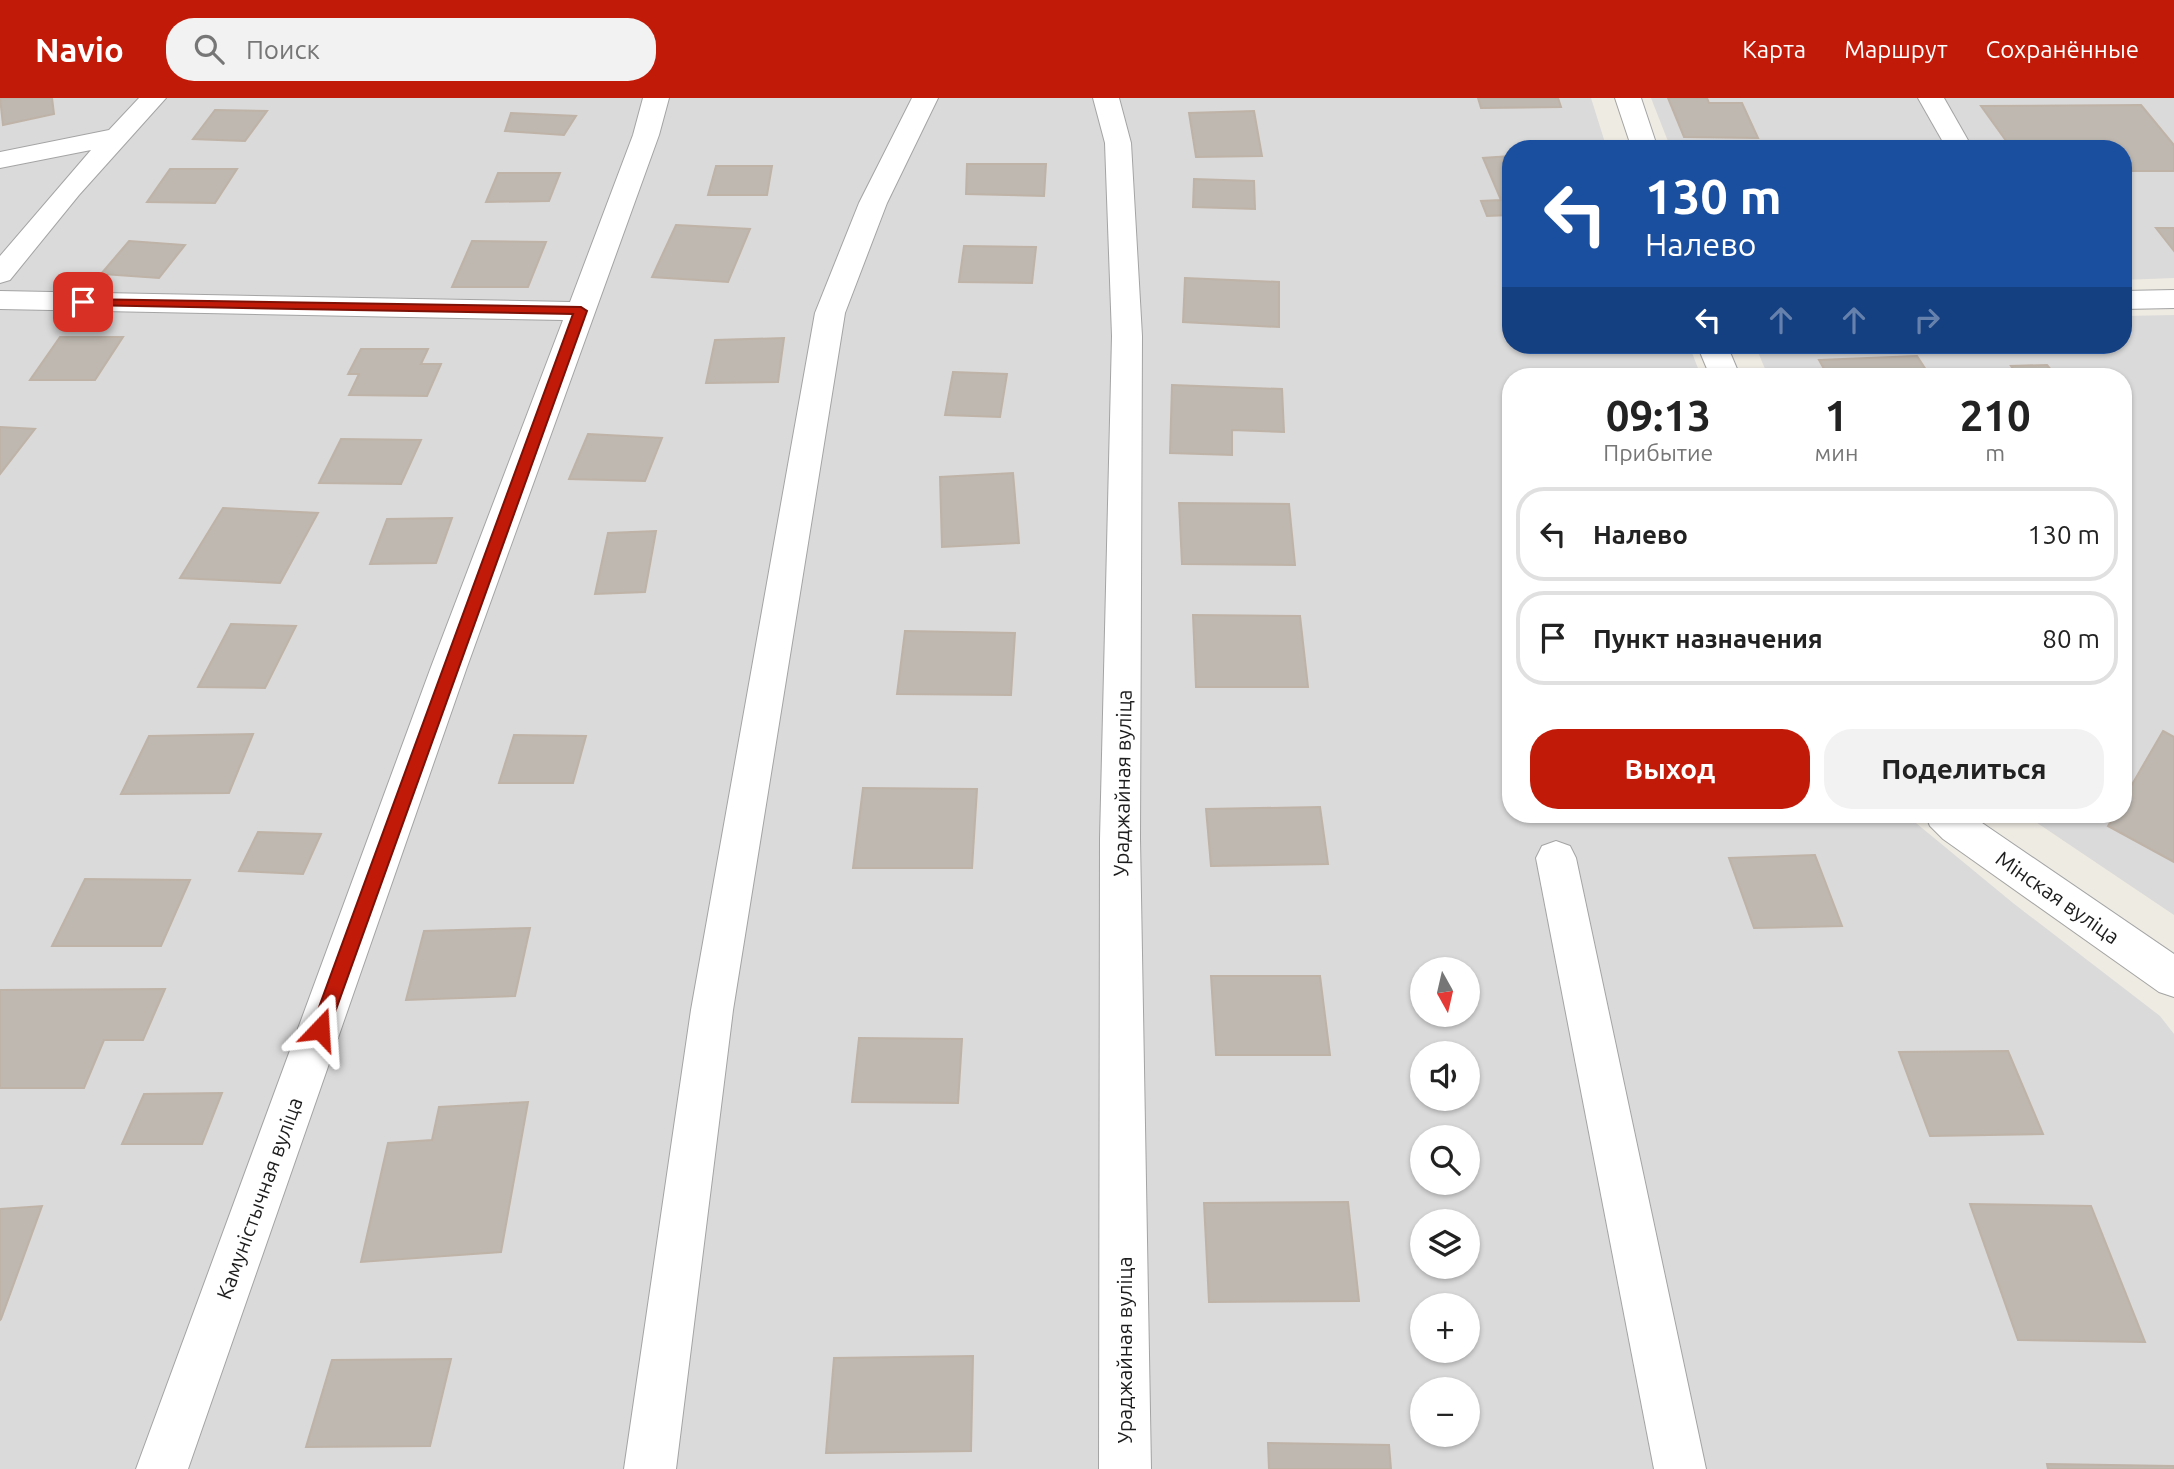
<!DOCTYPE html>
<html lang="ru">
<head>
<meta charset="utf-8">
<style>
  :root { --surface:#fff; --page:#f2f2f2; --text:#222; --muted:#767676; --line:#e0e0e0; --accent:#c11a09 }
  body { margin:0; font-family:Ubuntu,sans-serif; background:var(--page); color:var(--text); height:100vh; display:flex; flex-direction:column; font-size:26px; white-space:nowrap }
  * { box-sizing:border-box; margin:0 }
  p { font-size:23px; color:var(--muted) }
  .icon { flex:none; width:38px; height:38px; fill:none; stroke:currentColor; stroke-width:2; stroke-linecap:round; stroke-linejoin:round }
  .map { position:relative; flex:1; overflow:hidden }
  .sheet { position:absolute; left:1502px; top:270px; width:630px; height:455px; display:flex; flex-direction:column; background:var(--surface); border-radius:28px; box-shadow:0 2px 5px #0004 }
  .sheet>* { flex:none }
  .banner { position:absolute; left:1502px; top:42px; width:630px; height:214px; border-radius:28px; box-shadow:0 2px 5px #0004; background:#1a4fa0; color:#fff; overflow:hidden }
  .needle { width:46px; rotate:172deg }
  .fabs { position:absolute; left:1410px; top:859px; display:grid; gap:14px }
  .fabs a { display:grid; place-items:center; width:70px; height:70px; border-radius:50%; background:var(--surface); box-shadow:0 2px 5px #0004; font-size:35px }
  .pin { position:absolute; display:grid; place-items:center; width:60px; height:60px; color:#fff; margin:-30px; border-radius:14px; box-shadow:0 4px 10px #0006 }
  .me { position:absolute; width:77px; margin:-38px; rotate:20deg; stroke-linejoin:round; filter:drop-shadow(0 0 5px #0008) }
  .turn { display:flex; align-items:center; gap:24px; height:147px; padding:0 28px; font-size:32px }
  .turn .icon { width:91px; height:91px; stroke-width:2.5 }
  .turn b { display:block; font-size:49px; line-height:60px }
  .lanes { display:flex; align-items:center; height:66px; padding:0 28px; background:#0003; justify-content:center; gap:35px; direction:ltr }
  .lanes .off { opacity:.35 }
  .eta { display:flex; justify-content:space-evenly; align-items:center; height:119px; text-align:center }
  .eta b { font-size:42px; font-weight:700; line-height:49px }
  .primary-button { display:flex; gap:14px; margin-top:auto; padding:14px 28px }
  .primary-button a { flex:1; height:80px; border-radius:28px; background:var(--accent); color:#fff; font-size:28px; font-weight:700; line-height:80px; text-align:center }
  .primary-button a+a { background:var(--page); color:var(--text) }
  ul { padding:0; list-style:none }
  li { display:flex; align-items:center; gap:21px; height:94px; margin:0 14px 10px; padding:0 14px; border:4px solid var(--line); border-radius:28px }
  li div { flex:1 }
  li b { display:block; font-size:26px }
  li em { font-style:normal }
  header { display:flex; align-items:center; gap:42px; box-sizing:border-box; height:98px; padding:0 35px; background:var(--accent); color:#fff }
  header strong { font-size:33px }
  nav { display:flex; gap:38px; margin-inline-start:auto; font-size:24px }
  .search { width:490px; height:63px; background:var(--page); display:flex; align-items:center; gap:18px; box-sizing:border-box; padding:0 24px; border-radius:28px; color:var(--muted); font-size:26px }
  .map>svg:first-child { display:block }
  .residential { fill:#dbdada; fill-rule:evenodd }
  .building { fill:#beb8b0; stroke:#bfb3a7; stroke-width:2 }
  .lines { fill:none; stroke-linecap:round; stroke-linejoin:round }
  .minor-casing { stroke:#a4a4a4; stroke-width:2 }
  .minor { fill:#fff; fill-rule:evenodd }
  .route { fill:#c11a09; stroke:#7d1106; stroke-width:2 }
  .labels { text-anchor:middle; dominant-baseline:central; stroke-width:6; stroke-linejoin:round; paint-order:stroke }
  .street-label { font-size:21px; fill:#1d1d1d; stroke:#fff }
</style>
</head>
<body>
<header>
<strong>Navio</strong>
<div class="search"><svg class="icon" aria-label="search" viewBox="0 0 24 24"><circle cx="10" cy="10" r="6"/><path d="M15 15l6 6"/></svg>Поиск</div>
<nav><a>Карта</a><a>Маршрут</a><a>Сохранённые</a></nav>
</header>
<div class="map">
<svg width="2174" height="1371" viewBox="0 0 2174 1371">
  <rect width="100%" height="100%" fill="#eeebe3"/>
  <g class="residential">
    <path d="M 0,0 L 1591,0 L 1607,51 L 1510,51 L 1510,247 L 1689,247 L 1701,278 L 1510,278 L 1510,716 L 1905,716 L 2013,805 L 2160,918 L 2174,936 L 2174,1371 L 0,1371 ZM 1423,872 L 1468,872 L 1468,917 L 1423,917 ZM 1423,956 L 1468,956 L 1468,1001 L 1423,1001 ZM 1423,1040 L 1468,1040 L 1468,1085 L 1423,1085 ZM 1423,1124 L 1468,1124 L 1468,1169 L 1423,1169 ZM 1423,1208 L 1468,1208 L 1468,1253 L 1423,1253 ZM 1423,1292 L 1468,1292 L 1468,1337 L 1423,1337 Z"/>
    <path d="M 1651,0 L 2174,0 L 2174,180 L 2123,182 L 2123,51 L 1671,51 Z"/>
    <path d="M 2174,217 L 2174,817 L 2024,716 L 2123,716 L 2123,278 L 1768,278 L 1755,247 L 2123,247 L 2123,218 Z"/>
  </g>
  <g class="building">
    <path d="M 0,0 L 52,0 L 54,16 L 3,27 Z"/>
    <path d="M 1478,0 L 1558,0 L 1561,9 L 1481,10 Z"/>
    <path d="M 1668,0 L 1707,0 L 1709,5 L 1742,5 L 1758,40 L 1684,39 Z"/>
    <path d="M 2141,7 L 2174,47 L 2174,73 L 2123,73 L 2123,51 L 2012,51 L 1981,8 Z"/>
    <path d="M 215,12 L 267,13 L 245,43 L 193,41 Z"/>
    <path d="M 1254,13 L 1262,58 L 1196,59 L 1189,15 Z"/>
    <path d="M 511,15 L 576,18 L 564,37 L 505,33 Z"/>
    <path d="M 1510,58 L 1510,117 L 1487,118 L 1481,103 L 1501,102 L 1483,60 Z"/>
    <path d="M 967,66 L 1046,66 L 1044,98 L 966,96 Z"/>
    <path d="M 716,68 L 772,68 L 767,97 L 708,97 Z"/>
    <path d="M 170,71 L 237,71 L 215,105 L 147,104 Z"/>
    <path d="M 498,75 L 560,75 L 549,103 L 486,104 Z"/>
    <path d="M 1194,81 L 1254,83 L 1255,111 L 1193,109 Z"/>
    <path d="M 676,127 L 750,131 L 728,184 L 652,179 Z"/>
    <path d="M 2156,130 L 2174,130 L 2174,153 Z"/>
    <path d="M 129,143 L 185,147 L 159,180 L 101,176 Z"/>
    <path d="M 472,143 L 546,144 L 528,189 L 452,189 Z"/>
    <path d="M 964,148 L 1036,149 L 1032,185 L 959,184 Z"/>
    <path d="M 1185,180 L 1279,184 L 1279,229 L 1183,224 Z"/>
    <path d="M 60,239 L 123,239 L 95,282 L 30,282 Z"/>
    <path d="M 784,240 L 778,284 L 706,285 L 715,242 Z"/>
    <path d="M 361,251 L 428,251 L 421,266 L 441,266 L 427,298 L 349,297 L 359,276 L 348,276 Z"/>
    <path d="M 1917,258 L 1930,278 L 1828,278 L 1819,262 Z"/>
    <path d="M 2047,267 L 2056,278 L 2018,278 L 2011,268 Z"/>
    <path d="M 953,274 L 1007,276 L 1000,319 L 945,317 Z"/>
    <path d="M 1172,287 L 1282,291 L 1284,334 L 1232,332 L 1232,357 L 1170,355 Z"/>
    <path d="M 0,329 L 35,331 L 0,376 Z"/>
    <path d="M 588,336 L 662,340 L 645,383 L 569,381 Z"/>
    <path d="M 341,341 L 421,342 L 401,386 L 319,385 Z"/>
    <path d="M 1013,375 L 1019,445 L 942,449 L 940,379 Z"/>
    <path d="M 1179,405 L 1289,406 L 1295,467 L 1182,466 Z"/>
    <path d="M 223,410 L 318,415 L 280,485 L 180,480 Z"/>
    <path d="M 452,420 L 436,465 L 370,466 L 387,421 Z"/>
    <path d="M 656,433 L 645,494 L 595,496 L 608,435 Z"/>
    <path d="M 1193,517 L 1300,518 L 1308,589 L 1196,589 Z"/>
    <path d="M 231,526 L 296,528 L 265,590 L 198,589 Z"/>
    <path d="M 905,533 L 1015,535 L 1011,597 L 897,596 Z"/>
    <path d="M 2163,633 L 2174,639 L 2174,764 L 2108,728 L 2115,716 L 2123,716 L 2123,702 Z"/>
    <path d="M 253,636 L 229,695 L 121,696 L 149,638 Z"/>
    <path d="M 514,637 L 586,638 L 573,685 L 499,685 Z"/>
    <path d="M 863,690 L 977,691 L 972,770 L 853,770 Z"/>
    <path d="M 1320,709 L 1328,766 L 1211,768 L 1206,711 Z"/>
    <path d="M 258,734 L 321,736 L 303,776 L 239,773 Z"/>
    <path d="M 1815,757 L 1842,828 L 1754,830 L 1729,760 Z"/>
    <path d="M 85,781 L 190,782 L 161,848 L 52,848 Z"/>
    <path d="M 530,830 L 515,898 L 406,902 L 424,833 Z"/>
    <path d="M 1211,878 L 1320,878 L 1330,957 L 1216,957 Z"/>
    <path d="M 165,891 L 143,942 L 104,942 L 84,990 L 0,990 L 0,892 Z"/>
    <path d="M 859,940 L 962,941 L 958,1005 L 852,1004 Z"/>
    <path d="M 2008,953 L 2043,1036 L 1930,1038 L 1899,954 Z"/>
    <path d="M 222,995 L 202,1046 L 122,1046 L 144,996 Z"/>
    <path d="M 528,1004 L 501,1154 L 361,1164 L 388,1045 L 432,1042 L 439,1009 Z"/>
    <path d="M 1348,1104 L 1359,1203 L 1209,1204 L 1204,1105 Z"/>
    <path d="M 1970,1106 L 2091,1108 L 2145,1244 L 2018,1242 Z"/>
    <path d="M 42,1108 L 1,1221 L 0,1222 L 0,1111 Z"/>
    <path d="M 973,1258 L 971,1353 L 826,1355 L 834,1260 Z"/>
    <path d="M 451,1261 L 430,1348 L 306,1349 L 332,1262 Z"/>
    <path d="M 1268,1345 L 1389,1347 L 1391,1371 L 1269,1371 Z"/>
    <path d="M 2047,1366 L 2174,1368 L 2174,1371 L 2048,1371 Z"/>
  </g>
  <g class="lines">
    <g class="minor-casing">
      <g id="minor">
        <path d="M 139,0 L 166,0 L 79,97 L 10,182 L 0,185 L 0,158 L 91,52 L 0,70 L 0,54 L 109,32 Z"/>
        <path d="M 643,0 L 669,0 L 659,37 L 467,569 L 188,1371 L 136,1371 L 431,569 L 563,222 L 0,211 L 0,193 L 570,204 L 633,37 Z"/>
        <path d="M 912,0 L 938,0 L 887,105 L 845,215 L 733,912 L 676,1371 L 624,1371 L 691,912 L 815,215 L 859,105 Z"/>
        <path d="M 1093,0 L 1119,0 L 1131,45 L 1142,238 L 1140,741 L 1151,1371 L 1099,1371 L 1100,741 L 1112,238 L 1105,45 Z"/>
        <path d="M 1615,0 L 1641,0 L 1658,51 L 1632,51 Z"/>
        <path d="M 1918,0 L 1944,0 L 1973,51 L 1947,51 Z"/>
        <path d="M 2174,192 L 2174,210 L 2123,211 L 2123,193 Z"/>
        <path d="M 1697,247 L 1727,247 L 1740,278 L 1710,278 Z"/>
        <path d="M 1925,716 L 1969,716 L 2174,856 L 2174,899 L 2159,894 L 1943,741 L 1930,728 Z"/>
        <path d="M 1556,743 L 1570,748 L 1576,760 L 1706,1371 L 1654,1371 L 1536,760 L 1542,748 Z"/>
      </g>
    </g>
    <use href="#minor" class="minor"/>
  </g>
  <path class="route" d="M 79,201 L 581,209 L 587,213 L 329,931 L 326,937 L 320,940 L 313,937 L 311,931 L 573,216 L 83,207 L 79,206 Z"/>
  <g class="labels">
    <g class="street-label">
      <text transform="translate(1122 685) rotate(-89)">Ураджайная вуліца</text>
      <text transform="translate(2058 799) rotate(35)">Мінская вуліца</text>
      <text transform="translate(259 1100) rotate(-70)">Камуністычная вуліца</text>
      <text transform="translate(1124 1252) rotate(-90)">Ураджайная вуліца</text>
    </g>
  </g>
</svg>
<div class="fabs">
<a><svg class="needle" viewBox="-14 -14 28 28"><path d="M0-13l5 13h-10z" fill="#e53935"/><path d="M0 13l5-13h-10z" fill="#767676"/></svg></a>
<a><svg class="icon" aria-label="sound" viewBox="0 0 24 24"><path d="M4 9h4l5-4v14l-5-4H4zM17 9q2 3 0 6"/></svg></a>
<a><svg class="icon" aria-label="search" viewBox="0 0 24 24"><circle cx="10" cy="10" r="6"/><path d="M15 15l6 6"/></svg></a>
<a><svg class="icon" aria-label="layers" viewBox="0 0 24 24"><path d="M12 4l9 5-9 5-9-5zM3 14l9 5 9-5"/></svg></a>
<a>+</a>
<a>−</a>
</div>
<div class="pin" style="left:83px;top:204px;background:#d93025"><svg class="icon" aria-label="arrive" viewBox="0 0 24 24"><path d="M6 21V4h12l-3 4 3 4H6"/></svg></div>
<svg class="me" style="left:320px;top:931px" viewBox="-20 -20 40 40"><path d="M0-17L14 15 0 8-14 15z" fill="#c11a09" stroke="#fff" stroke-width="4"/></svg>
<div class="banner">
<div class="turn"><svg class="icon" aria-label="left" viewBox="0 0 24 24"><path d="M17 20v-9H6M10 6l-5 5 5 5"/></svg><div><b>130 m</b>Налево</div></div>
<div class="lanes"><svg class="icon" aria-label="left" viewBox="0 0 24 24"><path d="M17 20v-9H6M10 6l-5 5 5 5"/></svg><svg class="icon off" aria-label="ahead" viewBox="0 0 24 24"><path d="M12 20V5M6 11l6-6 6 6"/></svg><svg class="icon off" aria-label="ahead" viewBox="0 0 24 24"><path d="M12 20V5M6 11l6-6 6 6"/></svg><svg class="icon off" aria-label="right" viewBox="0 0 24 24"><path d="M7 20v-9h11M14 6l5 5-5 5"/></svg></div>
</div>
<section class="sheet">
<div class="eta">
<div><b>09:13</b><p>Прибытие</p></div>
<div><b>1</b><p>мин</p></div>
<div><b>210</b><p>m</p></div>
</div>
<ul>
<li><svg class="icon" aria-label="left" viewBox="0 0 24 24"><path d="M17 20v-9H6M10 6l-5 5 5 5"/></svg><div><b>Налево</b></div><em>130 m</em></li>
<li><svg class="icon" aria-label="arrive" viewBox="0 0 24 24"><path d="M6 21V4h12l-3 4 3 4H6"/></svg><div><b>Пункт назначения</b></div><em>80 m</em></li>
</ul>
<div class="primary-button"><a>Выход</a><a>Поделиться</a></div>
</section>
</div>
</body>
</html>
